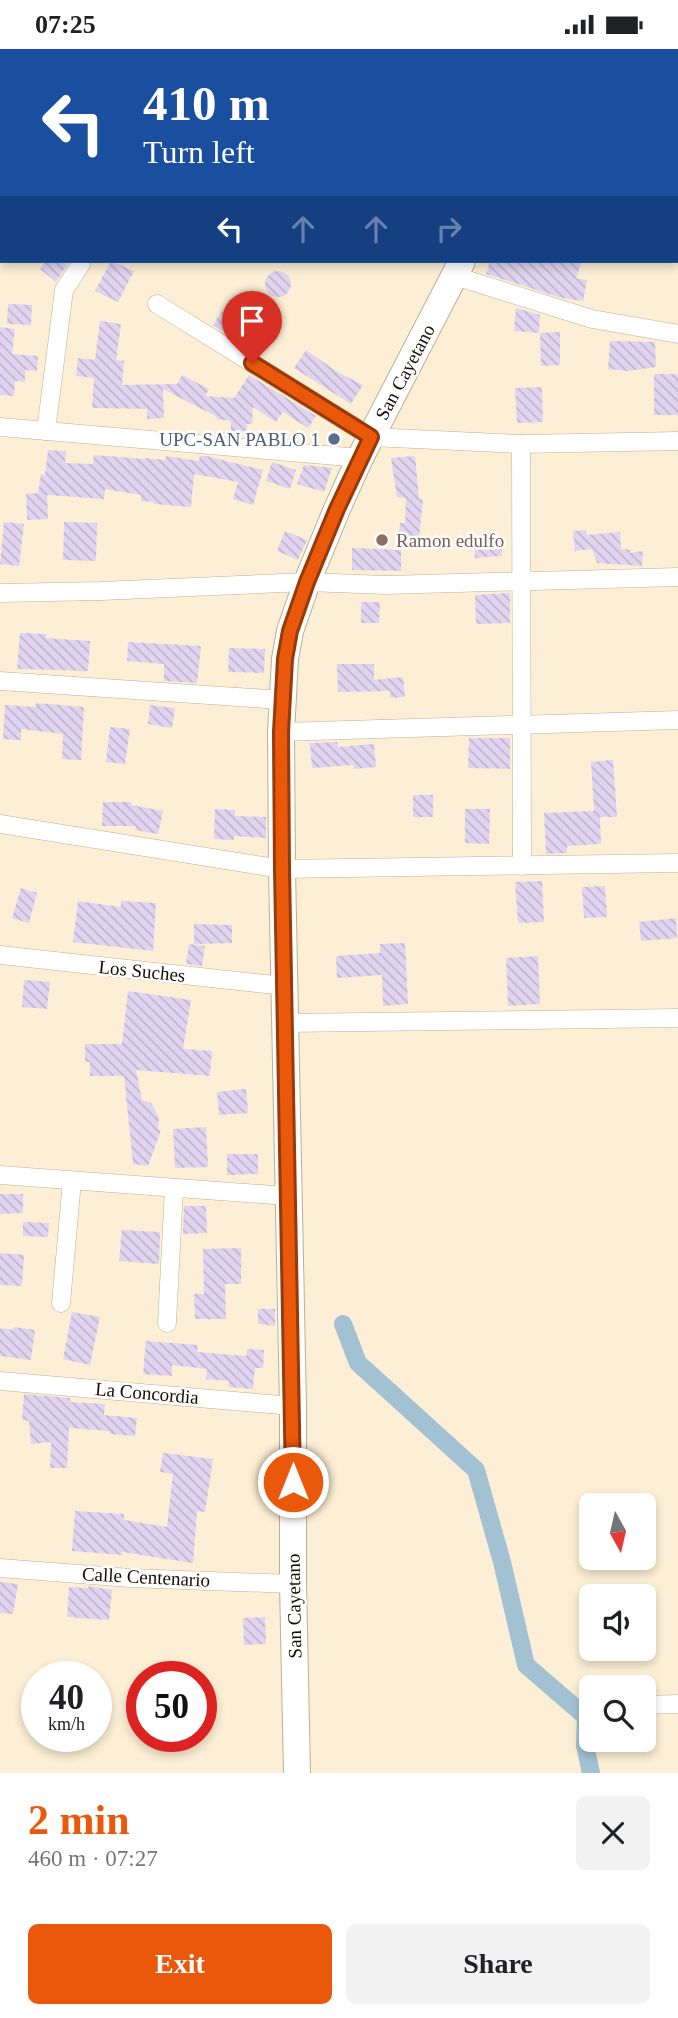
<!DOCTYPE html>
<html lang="en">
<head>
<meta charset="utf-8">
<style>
  :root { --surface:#fff; --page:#f2f2f2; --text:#202124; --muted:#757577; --accent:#ea580c }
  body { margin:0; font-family:"Times New Roman",serif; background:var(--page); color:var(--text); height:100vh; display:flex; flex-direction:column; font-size:26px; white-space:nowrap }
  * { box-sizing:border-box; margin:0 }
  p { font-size:23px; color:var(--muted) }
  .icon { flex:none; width:38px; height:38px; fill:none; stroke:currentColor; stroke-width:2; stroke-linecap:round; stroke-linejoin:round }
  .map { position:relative; height:1724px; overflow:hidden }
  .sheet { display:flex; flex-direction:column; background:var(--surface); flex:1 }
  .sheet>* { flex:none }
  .banner { position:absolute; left:0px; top:0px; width:679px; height:214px; box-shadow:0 4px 10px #0003; background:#1a4fa0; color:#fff; overflow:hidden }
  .needle { width:46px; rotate:172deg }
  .tools { position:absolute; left:579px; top:1444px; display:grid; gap:14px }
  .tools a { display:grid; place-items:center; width:77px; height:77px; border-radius:10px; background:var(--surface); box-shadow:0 4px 10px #0003; font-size:35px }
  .speed { position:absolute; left:21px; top:1612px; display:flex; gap:14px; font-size:35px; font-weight:700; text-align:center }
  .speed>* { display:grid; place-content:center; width:91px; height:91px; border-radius:50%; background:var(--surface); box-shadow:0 4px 10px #0003; line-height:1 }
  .speed small { font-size:18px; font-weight:400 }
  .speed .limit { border:10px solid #d22; background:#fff; color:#111 }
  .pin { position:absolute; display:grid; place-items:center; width:60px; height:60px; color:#fff; margin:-72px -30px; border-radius:50% 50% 50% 0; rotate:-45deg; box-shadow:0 0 7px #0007 }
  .pin .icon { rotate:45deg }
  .me { position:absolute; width:77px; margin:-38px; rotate:0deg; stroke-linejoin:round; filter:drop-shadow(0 0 5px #0008) }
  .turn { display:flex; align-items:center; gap:24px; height:147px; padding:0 28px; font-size:32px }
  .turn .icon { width:91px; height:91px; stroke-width:2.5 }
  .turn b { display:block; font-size:49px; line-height:60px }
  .lanes { display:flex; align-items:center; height:66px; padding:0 28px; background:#0003; justify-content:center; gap:35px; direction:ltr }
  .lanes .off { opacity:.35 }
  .round { display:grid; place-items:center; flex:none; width:74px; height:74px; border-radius:10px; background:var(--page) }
  .headline { display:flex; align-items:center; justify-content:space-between; height:119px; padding:0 28px }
  h1 { font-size:42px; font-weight:600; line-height:52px; color:var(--accent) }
  .button { display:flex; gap:14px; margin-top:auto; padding:14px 28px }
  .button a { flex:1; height:80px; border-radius:10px; background:var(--accent); color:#fff; font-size:28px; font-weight:600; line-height:80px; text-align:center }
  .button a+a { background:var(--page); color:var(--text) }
  .status { display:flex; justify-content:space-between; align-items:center; height:49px; padding:0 35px; background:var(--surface); direction:ltr }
  .status svg { height:19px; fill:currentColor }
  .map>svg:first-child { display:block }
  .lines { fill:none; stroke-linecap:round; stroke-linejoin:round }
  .canal { stroke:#a2c2d3; stroke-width:18 }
  .building { fill:url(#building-back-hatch) }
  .street-casing { stroke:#bfaf90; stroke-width:19 }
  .secondary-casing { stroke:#bfaf90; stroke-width:28 }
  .street { stroke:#fff; stroke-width:18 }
  .secondary { stroke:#fff; stroke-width:26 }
  .route-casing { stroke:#983908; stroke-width:18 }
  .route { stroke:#ea580c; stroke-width:12 }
  .service-dot { fill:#5c6f8a; stroke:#fff; stroke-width:2.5 }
  .education-dot { fill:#8d6e63; stroke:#fff; stroke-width:2.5 }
  .labels { text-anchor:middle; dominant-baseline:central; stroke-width:5; stroke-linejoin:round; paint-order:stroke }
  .street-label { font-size:19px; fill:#140e04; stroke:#fff }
  .service-label { font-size:19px; fill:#4e5e75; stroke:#fff; text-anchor:end }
  .education-label { font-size:19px; fill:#785e54; stroke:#fff; text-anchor:start }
</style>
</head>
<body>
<div class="status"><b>07:25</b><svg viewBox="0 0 49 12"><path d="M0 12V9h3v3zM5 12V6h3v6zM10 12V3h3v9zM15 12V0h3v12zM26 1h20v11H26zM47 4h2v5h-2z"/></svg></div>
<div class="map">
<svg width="678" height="1724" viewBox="0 0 678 1724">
  <defs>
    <pattern id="building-back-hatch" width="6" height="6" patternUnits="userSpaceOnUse" patternTransform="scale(1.75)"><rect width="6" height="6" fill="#e1d4f1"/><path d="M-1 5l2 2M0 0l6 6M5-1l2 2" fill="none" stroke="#c0b5cd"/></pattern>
  </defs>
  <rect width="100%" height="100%" fill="#fdefd5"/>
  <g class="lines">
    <path class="canal" d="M 343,1275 L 358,1314 L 476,1421 L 502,1513 L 526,1616 L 586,1668 L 585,1696 L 591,1724"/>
  </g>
  <g class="building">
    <path d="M 46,212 L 62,212 L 67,216 L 56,233 L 40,220 Z"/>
    <path d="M 111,212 L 134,222 L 118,253 L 95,242 Z"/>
    <path d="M 490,212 L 582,212 L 576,229 L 587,231 L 583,252 L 562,249 L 486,225 Z"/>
    <circle cx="278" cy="235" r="13"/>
    <path d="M 230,250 L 257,265 L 278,279 L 260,306 L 213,276 Z"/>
    <path d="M 8,255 L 32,256 L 31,276 L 7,275 Z"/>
    <path d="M 516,259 L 540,266 L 539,284 L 514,282 Z"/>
    <path d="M 100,272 L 121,275 L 116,311 L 124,312 L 122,336 L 177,335 L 182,326 L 209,340 L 205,347 L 234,349 L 249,326 L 316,367 L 308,379 L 283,363 L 276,373 L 253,358 L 252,375 L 247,375 L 247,385 L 231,385 L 231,372 L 217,370 L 217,368 L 163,340 L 164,369 L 147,370 L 147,360 L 92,359 L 94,329 L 76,327 L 78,309 L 95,311 Z"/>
    <path d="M 0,278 L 15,280 L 12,305 L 38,307 L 37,322 L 25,321 L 25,333 L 15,332 L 14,347 L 0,346 Z"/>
    <path d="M 560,283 L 560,316 L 541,317 L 540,284 Z"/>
    <path d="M 610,292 L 655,293 L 656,318 L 628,322 L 608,320 Z"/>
    <path d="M 306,301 L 339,324 L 363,336 L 351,355 L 294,319 Z"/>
    <rect x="654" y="325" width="24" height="41"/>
    <path d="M 542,338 L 543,373 L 517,374 L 515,339 Z"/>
    <path d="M 48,401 L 66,402 L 65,414 L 93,415 L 94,406 L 145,410 L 145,409 L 166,411 L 166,407 L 199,412 L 200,407 L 206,407 L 263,421 L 253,456 L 233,450 L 238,433 L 194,425 L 191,458 L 154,455 L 154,453 L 141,452 L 141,446 L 105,440 L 104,450 L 47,446 L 48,470 L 27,471 L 26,445 L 38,444 L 41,425 L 45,426 Z"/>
    <path d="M 415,407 L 419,450 L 423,450 L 418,499 L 398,498 L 400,474 L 405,474 L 406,449 L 397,448 L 391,409 Z"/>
    <path d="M 272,413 L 296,421 L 290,440 L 266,432 Z"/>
    <path d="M 304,416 L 332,419 L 324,443 L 297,435 Z"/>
    <path d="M 4,473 L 24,475 L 19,517 L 0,515 Z"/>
    <path d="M 64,473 L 97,474 L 96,512 L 63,511 Z"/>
    <path d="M 586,481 L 587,486 L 620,483 L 621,500 L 632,501 L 629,504 L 643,502 L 642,517 L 597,514 L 592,500 L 575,502 L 573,482 Z"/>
    <path d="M 285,482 L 307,491 L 298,511 L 277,502 Z"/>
    <path d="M 501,490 L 502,507 L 475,509 L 474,492 Z"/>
    <path d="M 352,499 L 401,501 L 401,522 L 352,521 Z"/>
    <path d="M 510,544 L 510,574 L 476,575 L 475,546 Z"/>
    <path d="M 361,553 L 380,553 L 379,574 L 361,574 Z"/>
    <path d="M 20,584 L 47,585 L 46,589 L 90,592 L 88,622 L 17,620 Z"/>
    <path d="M 128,593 L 201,597 L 197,634 L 164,632 L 164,615 L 127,612 Z"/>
    <path d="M 229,599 L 265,600 L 264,624 L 228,623 Z"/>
    <path d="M 337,615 L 374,615 L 374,631 L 403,628 L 405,648 L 390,649 L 390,642 L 338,643 Z"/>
    <path d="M 36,654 L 84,658 L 81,711 L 62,710 L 63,685 L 21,680 L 21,691 L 3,690 L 5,656 L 36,658 Z"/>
    <path d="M 150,656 L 175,659 L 172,679 L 148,675 Z"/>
    <path d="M 110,678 L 130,680 L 125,715 L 106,713 Z"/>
    <path d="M 469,689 L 510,689 L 510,720 L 468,719 Z"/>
    <path d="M 337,693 L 338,698 L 374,695 L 376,718 L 354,720 L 354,716 L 312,719 L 310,694 Z"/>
    <path d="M 613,711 L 617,768 L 600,768 L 601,795 L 567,797 L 567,804 L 546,805 L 544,764 L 594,762 L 591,713 Z"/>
    <rect x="413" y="746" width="20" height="22"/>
    <path d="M 103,753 L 131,753 L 131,756 L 163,762 L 158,785 L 135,781 L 136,777 L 102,777 Z"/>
    <path d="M 215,760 L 235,761 L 235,767 L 266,768 L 266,789 L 234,787 L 234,791 L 214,790 Z"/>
    <path d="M 465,760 L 490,760 L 489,795 L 465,794 Z"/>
    <path d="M 542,832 L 544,873 L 518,874 L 515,833 Z"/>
    <path d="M 605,837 L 607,868 L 584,869 L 582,838 Z"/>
    <path d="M 21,839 L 37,844 L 29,874 L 12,869 Z"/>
    <path d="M 78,852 L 121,858 L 121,852 L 156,854 L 153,902 L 73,893 Z"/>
    <path d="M 676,869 L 677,889 L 641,892 L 639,873 Z"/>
    <path d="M 194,875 L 232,876 L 232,894 L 194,895 Z"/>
    <path d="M 405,894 L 408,955 L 383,957 L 382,926 L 337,929 L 336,907 L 380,904 L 380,895 Z"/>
    <path d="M 189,895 L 205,897 L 202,917 L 186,915 Z"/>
    <path d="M 538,907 L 540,955 L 508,957 L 506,909 Z"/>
    <path d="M 24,931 L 50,933 L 47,960 L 22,958 Z"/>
    <path d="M 128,942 L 191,951 L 183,1000 L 212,1002 L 210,1027 L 136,1021 L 142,1051 L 151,1054 L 159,1068 L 158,1081 L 161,1081 L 148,1117 L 133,1115 L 124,1027 L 90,1027 L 90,1013 L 85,1013 L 85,995 L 122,995 Z"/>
    <path d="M 246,1040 L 248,1064 L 219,1066 L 217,1043 Z"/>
    <path d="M 206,1078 L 208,1118 L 175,1119 L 173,1080 Z"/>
    <path d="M 227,1105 L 258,1105 L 258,1125 L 227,1126 Z"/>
    <path d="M 0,1145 L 23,1145 L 23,1164 L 0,1165 Z"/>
    <path d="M 184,1157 L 206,1157 L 207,1184 L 183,1185 Z"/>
    <path d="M 23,1173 L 49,1174 L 48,1188 L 23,1187 Z"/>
    <path d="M 122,1181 L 160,1183 L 159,1215 L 119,1212 Z"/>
    <path d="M 241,1199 L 241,1235 L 225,1235 L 226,1270 L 195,1270 L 194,1245 L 204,1245 L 203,1200 Z"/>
    <path d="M 0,1204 L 24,1206 L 22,1237 L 0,1236 Z"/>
    <path d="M 258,1260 L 275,1260 L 275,1277 L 258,1275 Z"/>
    <path d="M 72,1263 L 100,1268 L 90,1316 L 63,1310 Z"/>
    <path d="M 14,1278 L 35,1281 L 31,1311 L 0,1307 L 0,1279 L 13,1281 Z"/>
    <path d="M 146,1292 L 198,1296 L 197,1303 L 246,1307 L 247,1300 L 264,1301 L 263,1319 L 255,1319 L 253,1340 L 228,1338 L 229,1332 L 206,1330 L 207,1320 L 172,1316 L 172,1327 L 143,1325 Z"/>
    <path d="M 24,1345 L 70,1349 L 70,1353 L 105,1355 L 104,1366 L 137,1369 L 135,1387 L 110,1385 L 110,1382 L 69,1379 L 67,1419 L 50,1419 L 51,1393 L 31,1395 L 29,1372 L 22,1371 Z"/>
    <path d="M 163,1404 L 213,1410 L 205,1463 L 197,1462 L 193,1514 L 122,1503 L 122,1506 L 72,1502 L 75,1462 L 124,1465 L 124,1471 L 167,1478 L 173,1425 L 160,1423 Z"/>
    <path d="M 0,1533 L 18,1535 L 13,1565 L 0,1564 Z"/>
    <path d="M 89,1537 L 112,1541 L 109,1571 L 67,1568 L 69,1538 L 88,1539 Z"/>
    <path d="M 265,1568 L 266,1595 L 244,1596 L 243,1569 Z"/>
  </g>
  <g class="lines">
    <g class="street-casing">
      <g id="street">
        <path d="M 130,0 L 133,2"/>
        <path d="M 290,0 L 292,2"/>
        <path d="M 370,2 L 371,0"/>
        <path d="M 677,149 L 678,149"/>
        <path d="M 455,227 L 592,270 L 678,285"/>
        <path d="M 157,255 L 371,388 L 521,395 L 678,392"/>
        <path d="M 0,378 L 360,409"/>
        <path d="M 46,382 L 64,241 L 81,215"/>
        <path d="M 521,395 L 522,817"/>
        <path d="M 0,544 L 101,542 L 307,533 L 386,536 L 678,528"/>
        <path d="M 0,632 L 282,651"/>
        <path d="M 281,683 L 678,671"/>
        <path d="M 0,775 L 282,820 L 678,814"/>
        <path d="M 0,906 L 284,937"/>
        <path d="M 285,974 L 678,969"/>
        <path d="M 0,1126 L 287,1147"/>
        <path d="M 61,1254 L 72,1132"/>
        <path d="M 167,1274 L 174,1139"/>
        <path d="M 0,1332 L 293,1357"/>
        <path d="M 0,1519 L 130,1529 L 293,1535"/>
        <path d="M 644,1656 L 678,1655"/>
      </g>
    </g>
    <g class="secondary-casing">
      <g id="secondary">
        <path d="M 566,2 L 567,0"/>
        <path d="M 297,1724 L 293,1535 L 293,1357 L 282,820 L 281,683 L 285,610 L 290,582 L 307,533 L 337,460 L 360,409 L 462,212"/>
      </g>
    </g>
    <use href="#street" class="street"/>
    <use href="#secondary" class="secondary"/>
  </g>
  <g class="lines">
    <g class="route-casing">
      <path id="route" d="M 252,314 L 371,388 L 337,460 L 307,533 L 290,582 L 285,610 L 281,683 L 282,820 L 293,1433"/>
    </g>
    <use href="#route" class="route"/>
  </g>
  <circle class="service-dot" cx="334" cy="390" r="7"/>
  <circle class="education-dot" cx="382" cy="491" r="7"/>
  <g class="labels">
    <g class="street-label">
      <text transform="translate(405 323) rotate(-62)">San Cayetano</text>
      <text transform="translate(142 922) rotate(6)">Los Suches</text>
      <text transform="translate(147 1344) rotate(5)">La Concordia</text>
      <text transform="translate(146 1528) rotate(3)">Calle Centenario</text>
      <text transform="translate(294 1557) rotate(-91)">San Cayetano</text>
    </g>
    <g class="service-label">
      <text x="320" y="390">UPC-SAN PABLO 1</text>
    </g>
    <g class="education-label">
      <text x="396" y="491">Ramon edulfo</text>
    </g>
  </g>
</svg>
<div class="tools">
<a><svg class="needle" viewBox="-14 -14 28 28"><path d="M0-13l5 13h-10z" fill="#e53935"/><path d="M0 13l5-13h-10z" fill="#757577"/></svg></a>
<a><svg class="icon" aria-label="sound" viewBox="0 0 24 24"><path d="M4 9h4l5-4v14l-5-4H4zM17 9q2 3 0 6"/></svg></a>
<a><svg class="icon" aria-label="search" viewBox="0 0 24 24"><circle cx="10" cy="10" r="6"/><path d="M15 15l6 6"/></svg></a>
</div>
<div class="speed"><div>40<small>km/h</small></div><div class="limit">50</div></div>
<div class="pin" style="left:252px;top:314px;background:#d93025"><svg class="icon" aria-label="arrive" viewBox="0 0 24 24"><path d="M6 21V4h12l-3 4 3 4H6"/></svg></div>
<svg class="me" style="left:293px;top:1433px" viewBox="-20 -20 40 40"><circle r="17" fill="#ea580c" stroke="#fff" stroke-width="3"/><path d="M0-11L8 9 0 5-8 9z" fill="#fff"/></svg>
<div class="banner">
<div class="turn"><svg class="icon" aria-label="left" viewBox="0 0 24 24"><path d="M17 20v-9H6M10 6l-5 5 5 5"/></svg><div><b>410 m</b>Turn left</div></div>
<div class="lanes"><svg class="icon" aria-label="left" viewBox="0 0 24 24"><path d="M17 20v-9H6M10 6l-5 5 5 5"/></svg><svg class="icon off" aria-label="ahead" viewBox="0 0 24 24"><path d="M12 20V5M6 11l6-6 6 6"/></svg><svg class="icon off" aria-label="ahead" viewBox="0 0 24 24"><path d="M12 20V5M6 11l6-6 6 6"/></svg><svg class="icon off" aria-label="right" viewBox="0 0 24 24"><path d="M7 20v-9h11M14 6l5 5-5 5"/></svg></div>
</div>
</div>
<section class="sheet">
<div class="headline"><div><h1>2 min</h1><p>460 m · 07:27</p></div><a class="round"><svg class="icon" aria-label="close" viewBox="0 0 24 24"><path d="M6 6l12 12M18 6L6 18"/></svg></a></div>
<div class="button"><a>Exit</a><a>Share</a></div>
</section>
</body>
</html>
